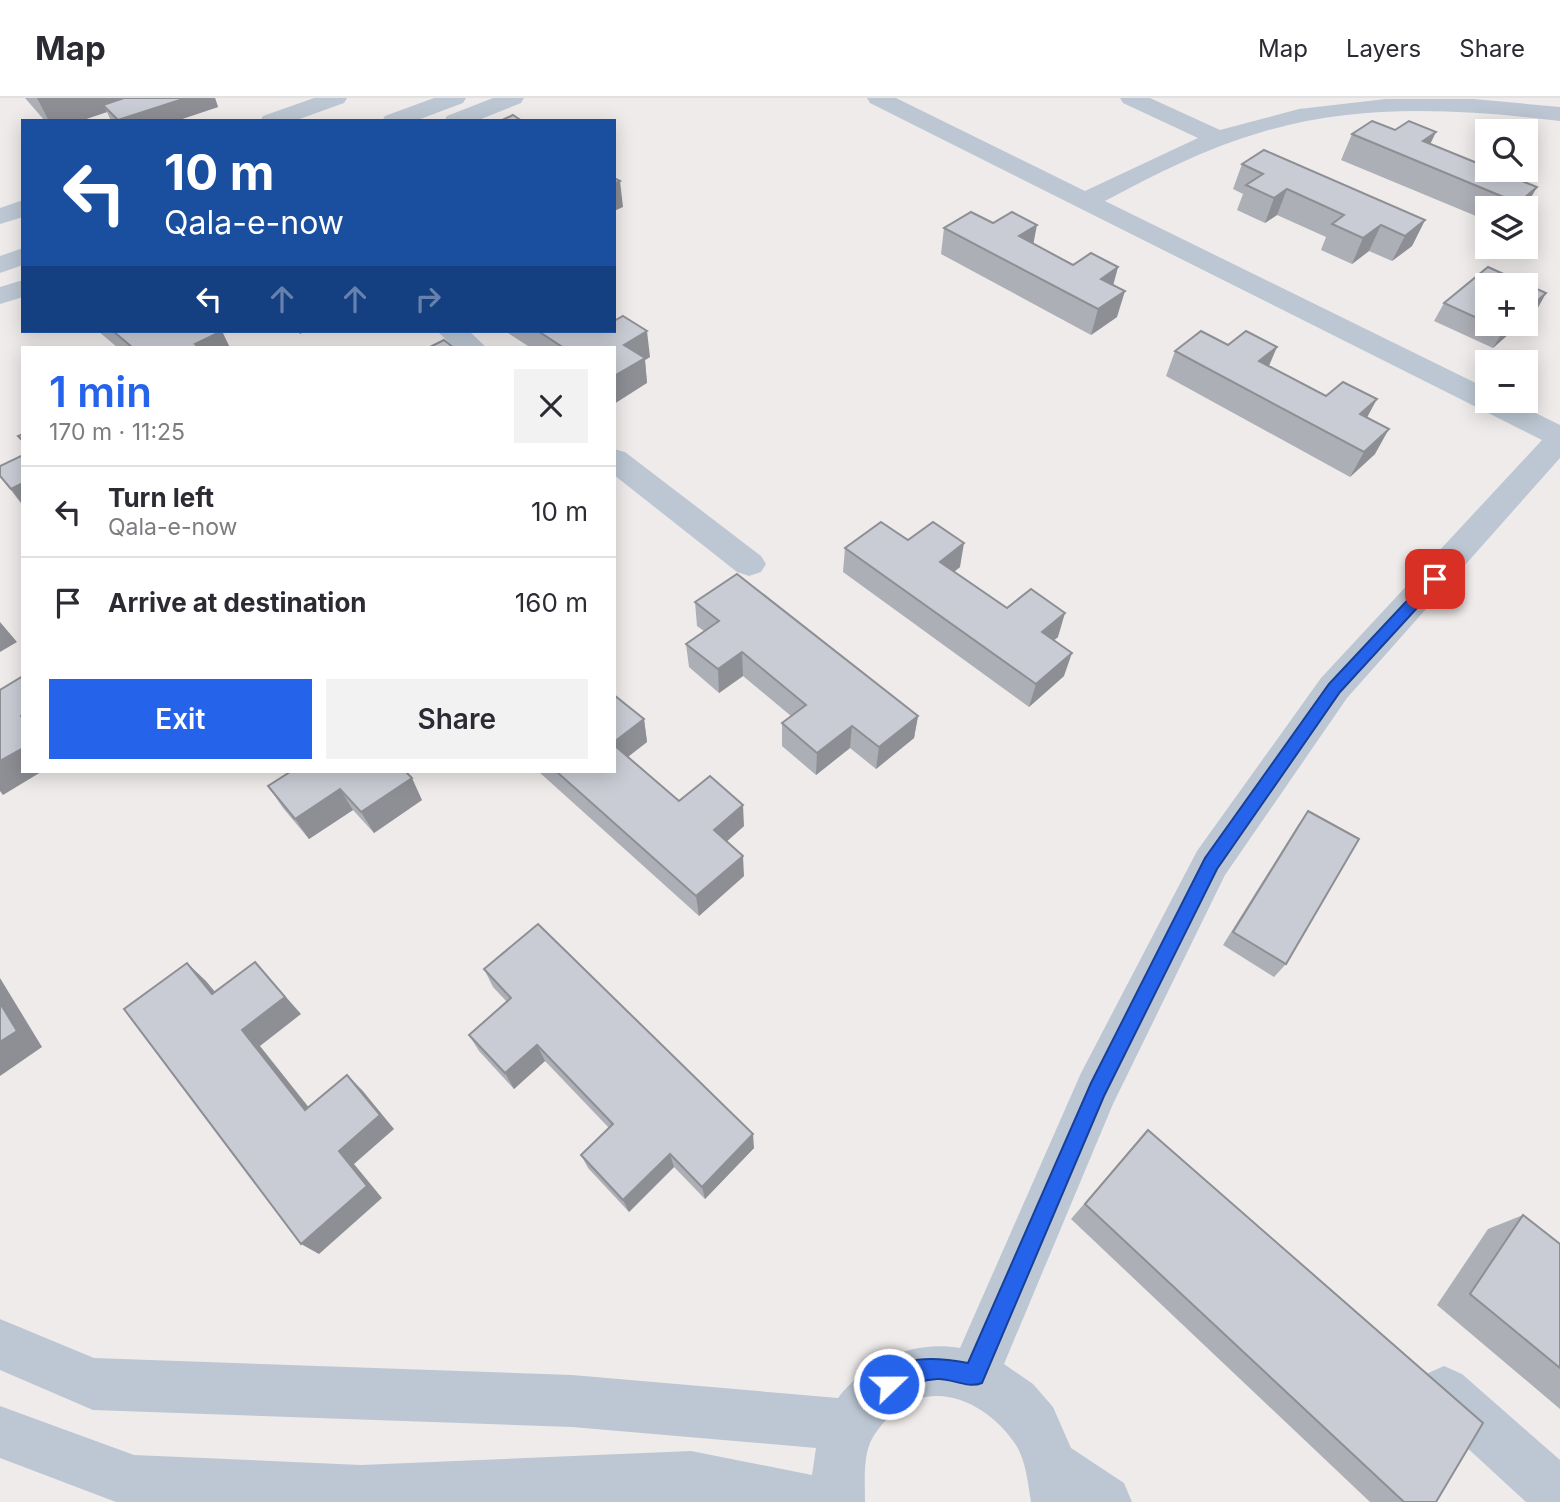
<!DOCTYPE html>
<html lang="en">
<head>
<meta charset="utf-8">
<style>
  :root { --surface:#fff; --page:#f2f2f3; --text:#2b2b33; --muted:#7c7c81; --line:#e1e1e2; --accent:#2563eb }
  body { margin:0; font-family:Inter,sans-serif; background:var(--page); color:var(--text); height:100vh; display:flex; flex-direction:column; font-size:26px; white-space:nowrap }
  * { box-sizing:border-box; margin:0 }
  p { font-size:23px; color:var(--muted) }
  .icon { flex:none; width:38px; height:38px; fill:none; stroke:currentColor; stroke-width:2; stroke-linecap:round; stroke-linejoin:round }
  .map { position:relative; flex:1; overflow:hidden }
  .panel { position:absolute; left:21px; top:248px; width:595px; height:427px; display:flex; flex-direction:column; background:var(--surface); border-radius:0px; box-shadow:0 4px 18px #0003 }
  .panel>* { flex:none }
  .banner { position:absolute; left:21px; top:21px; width:595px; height:214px; border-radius:0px; box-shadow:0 4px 18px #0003; background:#1a4fa0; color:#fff; overflow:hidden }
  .buttons { position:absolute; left:1475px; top:21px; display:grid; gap:14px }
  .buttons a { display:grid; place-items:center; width:63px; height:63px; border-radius:0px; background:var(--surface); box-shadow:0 4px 18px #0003; font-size:35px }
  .pin { position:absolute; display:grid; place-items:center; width:60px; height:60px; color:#fff; margin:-30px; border-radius:14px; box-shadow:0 4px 10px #0006 }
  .me { position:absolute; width:77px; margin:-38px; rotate:68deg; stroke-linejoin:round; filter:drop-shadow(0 0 5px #0008) }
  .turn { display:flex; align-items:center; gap:24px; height:147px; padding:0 28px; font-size:32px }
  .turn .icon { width:91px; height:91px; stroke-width:2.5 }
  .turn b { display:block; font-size:49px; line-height:60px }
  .lanes { display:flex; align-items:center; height:66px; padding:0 28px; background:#0003; justify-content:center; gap:35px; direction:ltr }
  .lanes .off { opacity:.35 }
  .round { display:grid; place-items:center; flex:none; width:74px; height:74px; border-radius:0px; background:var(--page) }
  .overview { display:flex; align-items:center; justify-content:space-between; height:119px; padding:0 28px }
  h1 { font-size:42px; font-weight:600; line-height:52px; color:var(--accent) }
  .action { display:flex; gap:14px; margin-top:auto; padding:14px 28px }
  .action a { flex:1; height:80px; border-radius:0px; background:var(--accent); color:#fff; font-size:28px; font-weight:600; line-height:80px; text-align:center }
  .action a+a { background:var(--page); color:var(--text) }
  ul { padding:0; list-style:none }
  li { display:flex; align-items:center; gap:21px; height:91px; padding:0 28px; border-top:2px solid var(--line) }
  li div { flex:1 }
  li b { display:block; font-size:26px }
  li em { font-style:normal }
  header { display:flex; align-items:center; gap:42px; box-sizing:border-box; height:98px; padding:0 35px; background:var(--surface); border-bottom:2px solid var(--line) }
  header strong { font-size:33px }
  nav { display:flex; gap:38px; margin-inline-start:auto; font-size:24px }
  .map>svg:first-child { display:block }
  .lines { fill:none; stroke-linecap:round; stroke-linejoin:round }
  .minor { fill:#bcc7d3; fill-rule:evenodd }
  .wall { fill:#adafb6 }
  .shaded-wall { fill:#8d8f94 }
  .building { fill:#c9ccd4; stroke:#8d8f94; stroke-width:2 }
  .route { fill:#2563eb; stroke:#184099; stroke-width:2 }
</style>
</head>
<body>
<header>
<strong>Map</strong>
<nav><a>Map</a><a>Layers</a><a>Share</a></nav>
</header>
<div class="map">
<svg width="1560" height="1404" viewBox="0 0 1560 1404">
  <rect width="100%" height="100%" fill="#efebeb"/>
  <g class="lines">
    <g class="minor">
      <path d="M 314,0 L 347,0 L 344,5 L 294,23 L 260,23 L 263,18 Z"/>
      <path d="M 434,0 L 466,0 L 463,5 L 415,23 L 382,23 L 385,18 Z"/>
      <path d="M 493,0 L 524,0 L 521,5 L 476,23 L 444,23 L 447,18 Z"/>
      <path d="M 867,0 L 896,0 L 1085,93 L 1198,40 L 1123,5 L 1120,0 L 1150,0 L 1220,32 L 1299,11 L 1386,1 L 1474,1 L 1560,9 L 1560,23 C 1462,11 1358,5 1262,34 C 1206,50 1156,76 1105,103 L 1488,291 L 1488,303 L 1511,303 L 1560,327 L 1560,360 L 1347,600 L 1225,777 L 1113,1006 L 1004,1266 L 1033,1286 L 1053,1309 L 1071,1350 L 1124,1385 L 1132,1404 L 1031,1404 C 1028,1386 1026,1363 1016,1347 C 990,1308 939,1280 897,1312 C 887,1320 875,1333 870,1345 C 863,1362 865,1386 865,1404 L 116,1404 L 0,1360 L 0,1308 L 134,1357 L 361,1367 L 691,1353 L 812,1377 L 816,1350 L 572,1329 L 93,1312 L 0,1272 L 0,1221 L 94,1260 L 572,1277 L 838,1300 C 867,1262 913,1242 960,1250 L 1081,975 L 1197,753 L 1321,580 L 1542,342 L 870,5 Z"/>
      <path d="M 23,102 L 23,119 L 0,126 L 0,110 Z"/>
      <path d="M 23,150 L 23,167 L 0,175 L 0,158 Z"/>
      <path d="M 23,182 L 23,199 L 0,206 L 0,189 Z"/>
      <path d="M 437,233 L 469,233 L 487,250 L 455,250 Z"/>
      <path d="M 614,351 L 625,354 L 761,458 L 766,466 L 761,474 L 749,478 L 737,474 L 614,377 Z"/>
      <path d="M 1444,1268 L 1462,1276 L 1560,1362 L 1560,1404 L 1526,1404 L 1426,1312 L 1418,1294 L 1426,1276 Z"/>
    </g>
  </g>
  <g class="wall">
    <path d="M 25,0 L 215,0 L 218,9 L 176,23 L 111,23 L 107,14 L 80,23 L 45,23 Z"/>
    <path d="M 1352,36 L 1430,46 L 1517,81 L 1525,110 L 1488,110 L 1488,123 L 1341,62 Z"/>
    <path d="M 1242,66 L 1425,122 L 1412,148 L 1392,163 L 1369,153 L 1352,166 L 1321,152 L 1326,139 L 1277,117 L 1265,125 L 1237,112 L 1243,96 L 1233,91 Z"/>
    <path d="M 944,130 L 1034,146 L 1073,167 L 1118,169 L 1113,187 L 1117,219 L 1091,237 L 941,156 Z"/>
    <path d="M 1488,169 L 1546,195 L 1536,213 L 1526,221 L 1526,187 L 1488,187 L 1488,226 L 1520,226 L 1493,250 L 1434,223 L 1444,205 Z"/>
    <path d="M 98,233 L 221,233 L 230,250 L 118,250 Z"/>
    <path d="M 505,233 L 614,233 L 650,259 L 645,262 L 647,285 L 614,250 L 531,250 Z"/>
    <path d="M 1175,253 L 1269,268 L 1367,319 L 1375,356 L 1350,379 L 1166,278 Z"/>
    <path d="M 23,357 L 23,408 L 0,378 Z"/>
    <path d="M 908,442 L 960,469 L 954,474 L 1007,510 L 1058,539 L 1054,542 L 1064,578 L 1029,609 L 843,474 L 845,450 Z"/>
    <path d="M 695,504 L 918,618 L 914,640 L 876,671 L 850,650 L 816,677 L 782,648 L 782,625 L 791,618 L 743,578 L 719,595 L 689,569 L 686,546 L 704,533 L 697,528 Z"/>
    <path d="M 644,621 L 647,644 L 628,659 L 679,703 L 744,728 L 727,743 L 744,778 L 699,818 L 539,674 L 614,674 Z"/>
    <path d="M 290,674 L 422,702 L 374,735 L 353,712 L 309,741 L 283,710 L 268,688 Z"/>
    <path d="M 1308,713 L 1286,866 L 1274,879 L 1223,847 L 1298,727 Z"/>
    <path d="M 484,871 L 754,1050 L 705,1101 L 674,1069 L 629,1114 L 588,1070 L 581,1057 L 609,1030 L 545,963 L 514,991 L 479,953 L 469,937 L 507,904 L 493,889 Z"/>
    <path d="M 1148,1032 L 1436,1404 L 1370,1404 L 1071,1121 Z"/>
    <path d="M 1523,1117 L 1560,1146 L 1560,1311 L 1437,1207 L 1488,1131 Z"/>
  </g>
  <g class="shaded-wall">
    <path d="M 37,0 L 137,0 L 103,7 L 107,14 L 80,23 L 49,23 Z"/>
    <path d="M 186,0 L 215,0 L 218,9 L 176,23 L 118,22 Z"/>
    <path d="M 1436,34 L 1424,59 L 1423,43 Z"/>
    <path d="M 1521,72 L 1523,72 L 1510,95 L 1512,79 Z"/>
    <path d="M 620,83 L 623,109 L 614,113 L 614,86 Z"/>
    <path d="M 1537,89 L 1525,110 L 1515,110 L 1518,105 Z"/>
    <path d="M 1287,91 L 1277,117 L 1265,125 L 1274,100 Z"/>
    <path d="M 1425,122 L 1412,148 L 1392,163 L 1405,138 Z"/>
    <path d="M 1037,127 L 1032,153 L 1019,138 Z"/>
    <path d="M 1381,127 L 1369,153 L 1352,166 L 1363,140 Z"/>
    <path d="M 1118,169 L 1111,195 L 1101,181 Z"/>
    <path d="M 1125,193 L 1117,219 L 1091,237 L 1098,211 Z"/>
    <path d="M 1546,195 L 1536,213 L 1526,221 L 1526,213 Z"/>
    <path d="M 1511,226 L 1520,226 L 1493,250 L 1503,233 Z"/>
    <path d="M 222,233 L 230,250 L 196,250 L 195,246 Z"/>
    <path d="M 298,233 L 307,233 L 300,236 Z"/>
    <path d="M 647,233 L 650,259 L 645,262 L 647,285 L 614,306 L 614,278 L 624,247 Z"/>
    <path d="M 1277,249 L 1266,275 L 1259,263 Z"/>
    <path d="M 1377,301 L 1363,327 L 1360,316 Z"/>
    <path d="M 1389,331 L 1375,356 L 1350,379 L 1364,354 Z"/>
    <path d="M 23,385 L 23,407 L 11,391 Z"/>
    <path d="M 964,445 L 960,469 L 935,488 L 940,464 Z"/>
    <path d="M 1065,515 L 1058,539 L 1035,558 L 1042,534 Z"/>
    <path d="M 0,524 L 17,544 L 0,554 Z"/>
    <path d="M 742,554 L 743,578 L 719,595 L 718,571 Z"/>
    <path d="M 1072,555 L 1064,578 L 1029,609 L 1036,586 Z"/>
    <path d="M 918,618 L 914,640 L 876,671 L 879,649 Z"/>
    <path d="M 644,621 L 647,644 L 617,667 L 614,655 L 614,644 Z"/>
    <path d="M 852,628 L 850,650 L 816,677 L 817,655 Z"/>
    <path d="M 23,650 L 23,674 L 41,674 L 3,697 L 0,693 L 0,663 Z"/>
    <path d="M 412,680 L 422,702 L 374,735 L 361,714 Z"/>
    <path d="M 340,691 L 353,712 L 309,741 L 295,721 Z"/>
    <path d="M 743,707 L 744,728 L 716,753 L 714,732 Z"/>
    <path d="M 743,758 L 744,778 L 699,818 L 696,798 Z"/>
    <path d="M 255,864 L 301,916 L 260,948 L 322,1026 L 305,1012 L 242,932 Z"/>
    <path d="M 187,865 L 206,883 L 231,913 L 212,896 Z"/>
    <path d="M 0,880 L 42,949 L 0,978 Z"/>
    <path d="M 537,947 L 545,963 L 514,991 L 505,975 Z"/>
    <path d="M 347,977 L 362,992 L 394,1031 L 354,1066 L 382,1100 L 319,1156 L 301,1146 L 339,1053 Z"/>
    <path d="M 753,1036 L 754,1050 L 705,1101 L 702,1089 Z"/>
    <path d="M 670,1056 L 674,1069 L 629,1114 L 623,1102 Z"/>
  </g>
  <g class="building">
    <path d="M 124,0 L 186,0 L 118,22 L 103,7 Z"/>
    <path d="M 513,17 L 522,23 L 500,23 Z"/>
    <path d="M 1372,23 L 1395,32 L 1409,23 L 1436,34 L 1423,43 L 1482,67 L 1488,63 L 1488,72 L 1521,72 L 1512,79 L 1537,89 L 1518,105 L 1352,36 Z"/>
    <path d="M 1264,52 L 1425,122 L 1405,138 L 1381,127 L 1363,140 L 1332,126 L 1344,117 L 1287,91 L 1274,100 L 1246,87 L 1263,76 L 1242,66 Z"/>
    <path d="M 614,80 L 620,83 L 614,86 Z"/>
    <path d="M 971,114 L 993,125 L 1012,114 L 1037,127 L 1019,138 L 1073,167 L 1091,155 L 1118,169 L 1101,181 L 1125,193 L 1098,211 L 944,130 Z"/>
    <path d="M 1488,169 L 1546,195 L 1526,213 L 1526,187 L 1488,187 L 1488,225 L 1444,205 Z"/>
    <path d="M 623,218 L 647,233 L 624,247 L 645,260 L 614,278 L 614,250 L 564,250 L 538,233 L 614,233 L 614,223 Z"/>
    <path d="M 1489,226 L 1511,226 L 1503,233 Z"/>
    <path d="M 113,233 L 222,233 L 195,246 L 199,250 L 133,250 Z"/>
    <path d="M 1201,233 L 1228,247 L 1246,233 L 1277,249 L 1259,263 L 1326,298 L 1343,284 L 1377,301 L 1360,316 L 1389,331 L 1364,354 L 1175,253 Z"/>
    <path d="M 444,242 L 454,250 L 428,250 Z"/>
    <path d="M 23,336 L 23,343 L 18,338 Z"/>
    <path d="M 23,357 L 23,385 L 11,391 L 0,378 L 0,368 Z"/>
    <path d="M 881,424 L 908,442 L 933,424 L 964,445 L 940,464 L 1007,510 L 1031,491 L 1065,515 L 1042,534 L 1072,555 L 1036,586 L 845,450 Z"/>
    <path d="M 737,476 L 918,618 L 879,649 L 852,628 L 817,655 L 782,625 L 806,607 L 742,554 L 718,571 L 686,546 L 719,523 L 695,504 Z"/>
    <path d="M 23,578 L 23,616 L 21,618 L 23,620 L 23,650 L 0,663 L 0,592 Z"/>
    <path d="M 614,597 L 644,621 L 614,644 Z"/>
    <path d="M 614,647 L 679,703 L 710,678 L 743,707 L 714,732 L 743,758 L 696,798 L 557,674 L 614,674 Z"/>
    <path d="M 290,674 L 406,674 L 412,680 L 361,714 L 340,691 L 295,721 L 268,688 Z"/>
    <path d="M 1308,713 L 1359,741 L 1286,866 L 1233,834 Z"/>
    <path d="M 538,826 L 753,1036 L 702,1089 L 670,1056 L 623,1102 L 581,1057 L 613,1026 L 537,947 L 505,975 L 469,937 L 511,900 L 484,871 Z"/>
    <path d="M 255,864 L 285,899 L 242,932 L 305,1012 L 347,977 L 380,1017 L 339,1053 L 367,1088 L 301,1146 L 124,911 L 187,865 L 212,896 Z"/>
    <path d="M 0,905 L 17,933 L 0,944 Z"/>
    <path d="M 1148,1032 L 1483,1325 L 1436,1404 L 1404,1404 L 1085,1106 Z"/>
    <path d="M 1523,1117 L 1560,1146 L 1560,1270 L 1470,1196 Z"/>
  </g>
  <path class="route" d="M 1435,476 L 1442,481 L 1440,485 L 1340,594 L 1217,771 L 1104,998 L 982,1285 C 967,1291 952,1280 937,1281 C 918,1282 905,1290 889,1297 L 881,1294 L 878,1286 C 891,1254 942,1260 968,1265 L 1091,985 L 1205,760 L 1329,586 L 1430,478 Z"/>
</svg>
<div class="buttons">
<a><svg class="icon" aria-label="search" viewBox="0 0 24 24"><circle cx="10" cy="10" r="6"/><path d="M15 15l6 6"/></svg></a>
<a><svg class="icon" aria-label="layers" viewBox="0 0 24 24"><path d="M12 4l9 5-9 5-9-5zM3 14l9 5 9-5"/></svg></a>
<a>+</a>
<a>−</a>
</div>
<div class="pin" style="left:1435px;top:481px;background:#d93025"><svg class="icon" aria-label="arrive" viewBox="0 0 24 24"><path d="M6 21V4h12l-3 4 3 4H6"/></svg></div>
<svg class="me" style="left:889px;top:1286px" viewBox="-20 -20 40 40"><circle r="17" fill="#2563eb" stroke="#fff" stroke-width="3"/><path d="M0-11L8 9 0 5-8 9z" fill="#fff"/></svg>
<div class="banner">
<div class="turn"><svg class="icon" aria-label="left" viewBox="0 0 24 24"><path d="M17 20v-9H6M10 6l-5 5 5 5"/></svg><div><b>10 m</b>Qala-e-now</div></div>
<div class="lanes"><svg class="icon" aria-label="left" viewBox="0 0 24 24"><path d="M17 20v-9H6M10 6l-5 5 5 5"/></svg><svg class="icon off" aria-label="ahead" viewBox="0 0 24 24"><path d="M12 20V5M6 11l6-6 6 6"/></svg><svg class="icon off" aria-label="ahead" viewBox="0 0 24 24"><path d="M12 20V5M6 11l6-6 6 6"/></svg><svg class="icon off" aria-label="right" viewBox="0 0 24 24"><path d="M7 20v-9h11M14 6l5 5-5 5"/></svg></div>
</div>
<section class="panel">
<div class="overview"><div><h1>1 min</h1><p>170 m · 11:25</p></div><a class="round"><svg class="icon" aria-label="close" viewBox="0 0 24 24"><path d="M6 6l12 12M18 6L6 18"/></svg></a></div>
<ul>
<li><svg class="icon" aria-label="left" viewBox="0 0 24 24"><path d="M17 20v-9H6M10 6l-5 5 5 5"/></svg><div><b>Turn left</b><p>Qala-e-now</p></div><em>10 m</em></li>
<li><svg class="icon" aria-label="arrive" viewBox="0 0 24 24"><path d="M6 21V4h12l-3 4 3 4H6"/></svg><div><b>Arrive at destination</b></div><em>160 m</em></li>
</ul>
<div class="action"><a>Exit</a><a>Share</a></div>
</section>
</div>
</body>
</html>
